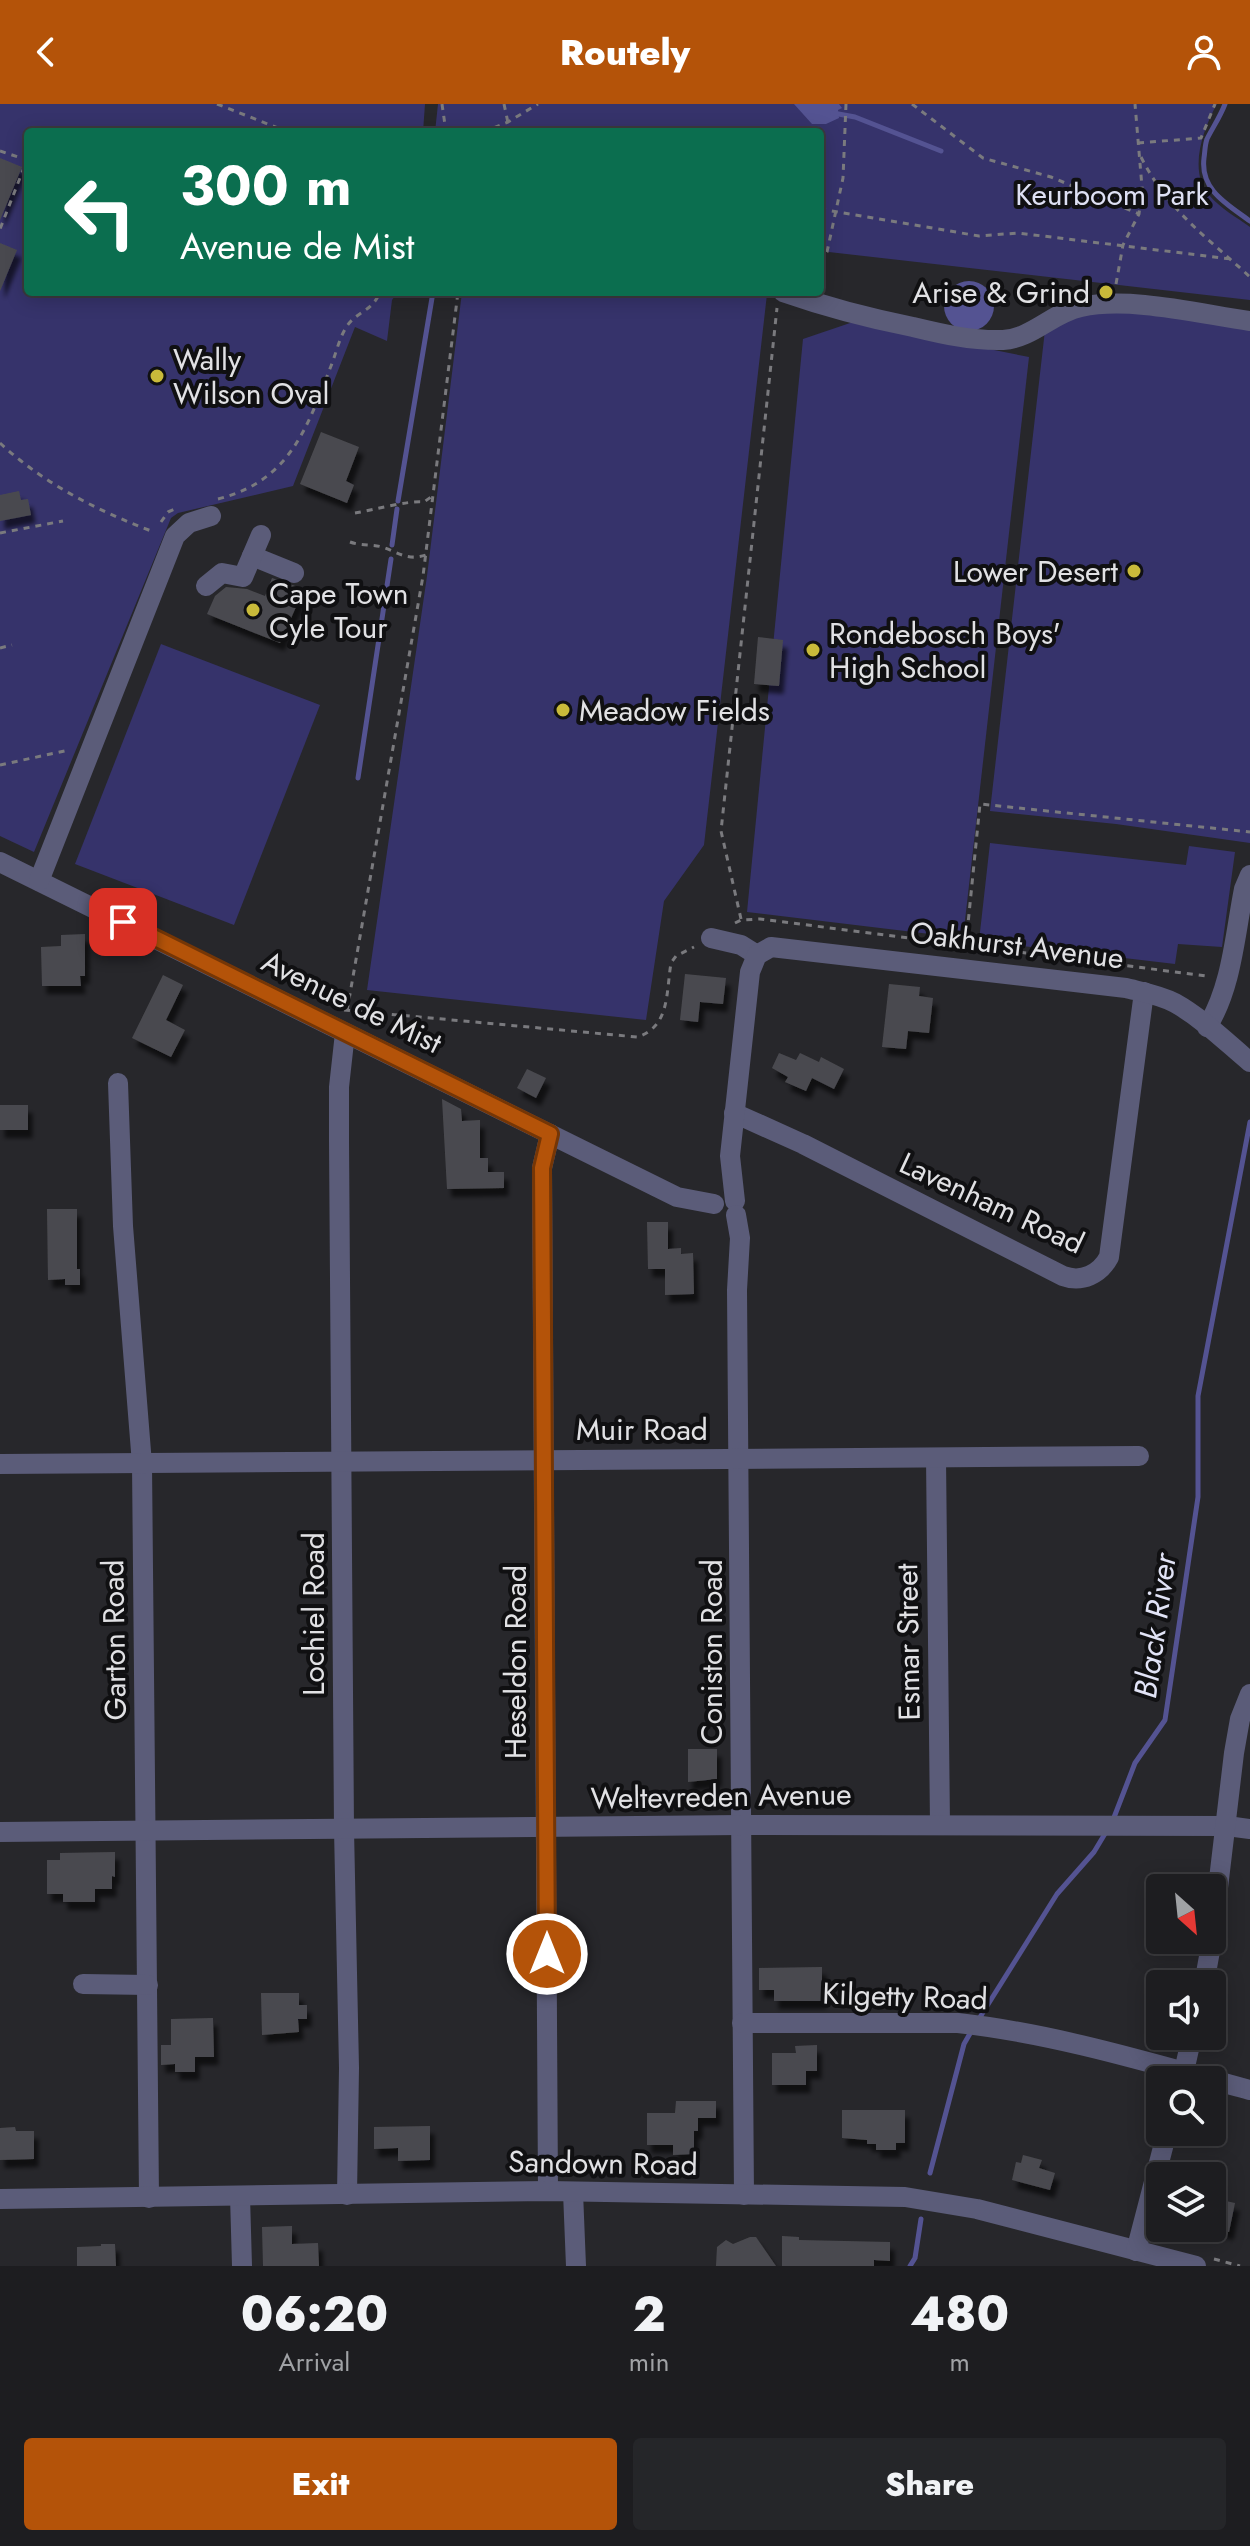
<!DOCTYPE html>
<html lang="en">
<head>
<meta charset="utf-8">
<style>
  :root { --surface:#1d1d20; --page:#252629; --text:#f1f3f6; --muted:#a0a2a5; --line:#3b3b3e; --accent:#b45309 }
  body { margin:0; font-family:Jost,sans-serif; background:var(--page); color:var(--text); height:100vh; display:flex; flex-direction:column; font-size:30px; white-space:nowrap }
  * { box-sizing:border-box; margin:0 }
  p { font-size:26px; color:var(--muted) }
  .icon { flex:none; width:44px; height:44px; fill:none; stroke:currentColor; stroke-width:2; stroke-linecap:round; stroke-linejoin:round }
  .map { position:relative; height:2162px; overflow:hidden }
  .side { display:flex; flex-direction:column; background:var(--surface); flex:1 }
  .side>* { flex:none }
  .top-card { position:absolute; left:24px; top:24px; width:800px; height:168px; border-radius:8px; box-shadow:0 4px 20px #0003,0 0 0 2px var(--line); background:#0b6e4f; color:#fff; overflow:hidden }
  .needle { width:52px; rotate:153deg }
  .fabs { position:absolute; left:1146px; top:1770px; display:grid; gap:16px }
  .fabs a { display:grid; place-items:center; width:80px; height:80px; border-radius:8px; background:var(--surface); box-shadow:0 4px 20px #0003,0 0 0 2px var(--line); font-size:40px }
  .pin { position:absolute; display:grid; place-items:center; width:68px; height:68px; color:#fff; margin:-34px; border-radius:16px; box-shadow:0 4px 12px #0006 }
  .me { position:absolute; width:88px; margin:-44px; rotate:0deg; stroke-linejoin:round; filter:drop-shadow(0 0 6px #0008) }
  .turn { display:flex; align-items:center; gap:28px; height:168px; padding:0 24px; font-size:36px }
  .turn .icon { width:104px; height:104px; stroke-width:2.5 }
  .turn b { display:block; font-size:56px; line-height:68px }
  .eta { display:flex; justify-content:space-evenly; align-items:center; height:136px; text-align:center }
  .eta b { font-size:48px; font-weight:800; line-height:56px }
  .button { display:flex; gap:16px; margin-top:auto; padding:16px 24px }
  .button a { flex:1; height:92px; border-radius:8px; background:var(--accent); color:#fff; font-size:32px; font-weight:800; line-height:92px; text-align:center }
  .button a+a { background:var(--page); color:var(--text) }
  header { display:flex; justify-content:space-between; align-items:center; height:104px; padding:0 24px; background:var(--accent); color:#fff; font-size:36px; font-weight:800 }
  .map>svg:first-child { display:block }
  .green { fill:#36336b }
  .water { fill:#545392 }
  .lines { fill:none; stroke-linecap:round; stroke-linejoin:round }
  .stream { stroke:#545392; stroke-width:5 }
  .building { fill:#4a4a4f; filter:url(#shadow) }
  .path { stroke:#7a7a7e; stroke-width:3; stroke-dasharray:6 6; stroke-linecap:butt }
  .minor { stroke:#5b5c79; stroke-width:20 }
  .route-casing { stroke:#753606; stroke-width:20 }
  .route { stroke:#b45309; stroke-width:14 }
  .poi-dot { fill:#c9ba3a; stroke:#101012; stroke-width:3 }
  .labels { text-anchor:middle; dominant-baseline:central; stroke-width:8; stroke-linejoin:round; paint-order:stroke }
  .park-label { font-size:30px; fill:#dee0f3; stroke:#101012 }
  .poi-label { font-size:30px; fill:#e1e1e4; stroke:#101012; text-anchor:start }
  .street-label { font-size:30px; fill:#e1e1e4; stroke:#101012 }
  .water-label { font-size:32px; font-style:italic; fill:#e1e3f6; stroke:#101012 }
</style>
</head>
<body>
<header><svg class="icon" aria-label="back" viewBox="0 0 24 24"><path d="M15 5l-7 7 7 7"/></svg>Routely<svg class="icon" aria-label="person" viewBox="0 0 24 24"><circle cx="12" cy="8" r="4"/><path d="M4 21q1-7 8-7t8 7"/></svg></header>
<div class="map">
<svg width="1250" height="2162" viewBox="0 0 1250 2162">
  <defs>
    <filter id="shadow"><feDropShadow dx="4.5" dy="8" stdDeviation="2" flood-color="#0009"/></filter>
  </defs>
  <rect width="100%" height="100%" fill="#27272b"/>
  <g class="green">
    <path d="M 0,0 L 425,0 L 423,28 L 28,28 L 28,188 L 398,188 L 392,196 L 387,237 L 355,223 L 293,382 L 178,409 L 171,414 L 34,748 L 0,732 Z"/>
    <path d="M 438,0 L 1217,0 C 1203,25 1188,67 1209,91 C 1220,104 1236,113 1250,123 L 1250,196 L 820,147 L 820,28 L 435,28 Z"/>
    <path d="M 462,188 L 743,188 L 767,190 L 704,741 L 664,797 L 646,916 L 367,886 L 427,472 Z"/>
    <path d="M 1095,205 L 1250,222 L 1250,739 L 1116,720 L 990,707 L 1045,226 Z"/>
    <path d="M 853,218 L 1029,253 L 963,834 L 747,808 L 803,235 Z"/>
    <path d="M 161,540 L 320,601 L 234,821 L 75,760 Z"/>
    <path d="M 990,739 L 1186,761 L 1189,742 L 1235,748 L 1222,843 L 1178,840 L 1175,860 L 979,837 Z"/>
  </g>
  <g class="water">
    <path d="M 794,0 L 839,0 L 842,4 L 838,6 L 839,14 L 826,20 L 812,20 Z"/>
    <circle cx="969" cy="202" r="25"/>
  </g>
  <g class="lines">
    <g class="stream">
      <path d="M 1225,0 C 1220,13 1213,23 1207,35 C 1205,40 1205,47 1204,54 C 1200,86 1227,100 1250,117"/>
      <path d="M 833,9 L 855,13 L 941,47"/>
      <path d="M 398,397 L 433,188"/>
      <path d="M 392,441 L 397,405"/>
      <path d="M 358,674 L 391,455"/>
      <path d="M 1113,1716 L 1135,1659 L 1165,1616 L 1198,1393 L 1198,1292 L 1250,1018"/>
      <path d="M 977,1918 L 1057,1790 L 1094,1748 L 1106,1728"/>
      <path d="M 930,2069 L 964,1940 L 972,1926"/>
      <path d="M 910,2162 L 915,2154 L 921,2115"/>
    </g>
  </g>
  <g class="building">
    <path d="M 0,54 L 22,63 L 0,116 Z"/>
    <path d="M 0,139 L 17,146 L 0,187 Z"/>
    <path d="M 321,328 L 359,343 L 346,377 L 354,381 L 347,399 L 300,380 Z"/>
    <path d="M 19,387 L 21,396 L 28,395 L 31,411 L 0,417 L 0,391 Z"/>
    <path d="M 272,474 L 304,485 L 280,539 L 207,510 L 215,492 L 226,483 L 247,485 L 265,492 Z"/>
    <path d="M 758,533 L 783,536 L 779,582 L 754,580 Z"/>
    <path d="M 85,830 L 85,872 L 80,872 L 81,882 L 42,882 L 41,843 L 61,842 L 61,831 Z"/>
    <path d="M 685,870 L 726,874 L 723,900 L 700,898 L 698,918 L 680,916 Z"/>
    <path d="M 163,871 L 183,881 L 166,916 L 185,926 L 171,953 L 132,934 Z"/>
    <path d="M 889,880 L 920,883 L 919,892 L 933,894 L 929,929 L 908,927 L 906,945 L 882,943 Z"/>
    <path d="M 779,949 L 796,956 L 800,949 L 819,958 L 821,953 L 844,965 L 834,985 L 812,974 L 806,987 L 785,978 L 788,973 L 772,964 Z"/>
    <path d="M 527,965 L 546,974 L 536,994 L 517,984 Z"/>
    <path d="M 442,995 L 461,1005 L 462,1017 L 480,1016 L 480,1054 L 488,1054 L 488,1068 L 504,1068 L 504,1084 L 447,1085 Z"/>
    <rect x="0" y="1001" width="28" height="25"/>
    <path d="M 47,1105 L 77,1105 L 77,1165 L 80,1165 L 80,1181 L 65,1181 L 65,1175 L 48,1176 Z"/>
    <path d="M 647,1118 L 668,1118 L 668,1145 L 681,1144 L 681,1150 L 693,1149 L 694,1190 L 665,1191 L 665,1165 L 648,1165 Z"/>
    <path d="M 688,1645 L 717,1645 L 717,1675 L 688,1678 Z"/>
    <path d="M 115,1748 L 115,1773 L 112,1772 L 112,1785 L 95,1785 L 95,1798 L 63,1798 L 63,1790 L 47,1790 L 47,1756 L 60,1756 L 60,1749 Z"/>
    <path d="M 822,1863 L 822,1897 L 774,1897 L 774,1886 L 759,1886 L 759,1864 Z"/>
    <path d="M 261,1889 L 299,1889 L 299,1901 L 307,1901 L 307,1915 L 298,1915 L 299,1928 L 262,1931 Z"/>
    <path d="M 213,1914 L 214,1953 L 195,1953 L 195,1968 L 175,1968 L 175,1960 L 161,1961 L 161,1941 L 171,1941 L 171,1915 Z"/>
    <path d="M 817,1941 L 817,1967 L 806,1967 L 806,1981 L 772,1981 L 772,1949 L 796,1949 L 795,1942 Z"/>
    <path d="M 676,1997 L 716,1997 L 716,2014 L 698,2014 L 698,2027 L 694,2027 L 694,2050 L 673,2051 L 673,2041 L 647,2041 L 647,2009 L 675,2009 Z"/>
    <path d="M 842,2006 L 905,2006 L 905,2039 L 896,2039 L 896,2046 L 876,2046 L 876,2040 L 867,2040 L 867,2036 L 842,2034 Z"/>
    <path d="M 430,2022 L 430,2056 L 398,2057 L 398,2044 L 374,2045 L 374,2023 Z"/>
    <path d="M 15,2023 L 16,2027 L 34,2027 L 34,2055 L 0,2056 L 0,2024 Z"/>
    <path d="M 1023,2051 L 1042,2056 L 1039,2064 L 1055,2069 L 1050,2086 L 1012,2076 L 1016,2058 L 1021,2059 Z"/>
    <path d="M 1212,2094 L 1235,2099 L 1229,2128 L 1212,2124 Z"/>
    <path d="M 292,2122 L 292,2140 L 318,2139 L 319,2162 L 263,2162 L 262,2123 Z"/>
    <path d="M 782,2132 L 799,2133 L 799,2136 L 890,2138 L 890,2157 L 874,2156 L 874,2162 L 782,2162 Z"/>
    <path d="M 750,2133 L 756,2133 L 776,2162 L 716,2162 L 717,2143 L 726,2136 L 733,2140 Z"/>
    <path d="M 101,2140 L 115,2140 L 116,2162 L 77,2162 L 77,2143 L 101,2142 Z"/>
  </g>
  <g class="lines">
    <g class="path">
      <path d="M 217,0 L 288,28"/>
      <path d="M 442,0 L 446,28"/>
      <path d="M 504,0 L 510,28"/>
      <path d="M 912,0 L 983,54 L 1051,73 L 1139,110"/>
      <path d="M 483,28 L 508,18 L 538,0"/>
      <path d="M 1138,39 L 1201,34 L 1215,0"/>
      <path d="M 0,47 L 27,56 L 0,125"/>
      <path d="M 1141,53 C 1168,107 1207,133 1250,173"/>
      <path d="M 820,105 L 979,132 L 1018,129 L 1231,155"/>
      <path d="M 820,158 L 827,148 L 843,74 L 846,0"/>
      <path d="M 1116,180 L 1123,141 L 1139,110 L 1142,83 L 1135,0"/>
      <path d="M 0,339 C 44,380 98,407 154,428"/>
      <path d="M 218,395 C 290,377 307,324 331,262 C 336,250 339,234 347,222 C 357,207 372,208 380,188"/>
      <path d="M 355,409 C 373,406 409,396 424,398 L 431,393"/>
      <path d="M 161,418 L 168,408 L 175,405"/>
      <path d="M 0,429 L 63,417"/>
      <path d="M 350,438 C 361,442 372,440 382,443 C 400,449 407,457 426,451"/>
      <path d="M 0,544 L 12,541"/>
      <path d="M 0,661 L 69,646"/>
      <path d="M 741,815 L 721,727 L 777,204"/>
      <path d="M 735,819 L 741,816 L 760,815 L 1207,872"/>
      <path d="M 966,840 L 980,700 L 1250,728"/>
      <path d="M 344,906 L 637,933 C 670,923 666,889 671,859 L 676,852 L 694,843"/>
      <path d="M 347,907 L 423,472 L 458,188"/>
      <path d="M 1214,2155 L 1240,2162"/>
    </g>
    <g class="minor">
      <path d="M 783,188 C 826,203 868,214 913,223 C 942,230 972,237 1003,236 C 1033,234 1052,209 1081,203 C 1129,192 1200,210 1250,217"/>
      <path d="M 252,452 L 294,469"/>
      <path d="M 206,482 L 222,469 L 243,473 L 261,431"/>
      <path d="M 0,758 L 677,1093 L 714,1100"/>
      <path d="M 39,777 L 175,432 L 189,419 L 211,412"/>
      <path d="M 711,834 L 741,841 L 757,851"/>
      <path d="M 1207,923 C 1232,883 1235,830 1244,785 L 1250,771"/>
      <path d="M 345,929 L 339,983 L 339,1037 L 344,1725 L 349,1964 L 347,2091"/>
      <path d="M 118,979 L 123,1122 L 142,1360 L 149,2094"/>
      <path d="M 734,1009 L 803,1040 L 1063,1172 C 1082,1179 1100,1170 1109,1153 L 1144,888"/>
      <path d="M 735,1097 L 730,1052 L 750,868 L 757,851 L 771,843 L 1126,884 C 1142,888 1160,891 1175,899 C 1202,914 1226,938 1250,958"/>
      <path d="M 736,1111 L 740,1134 L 737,1186 L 744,2091"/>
      <path d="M 936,1354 L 940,1721"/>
      <path d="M 0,1360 L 1139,1352"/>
      <path d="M 0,1728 L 741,1721 L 1227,1722 L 1250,1725"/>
      <path d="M 1212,1834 L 1234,1649 L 1240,1615 L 1250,1590"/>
      <path d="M 83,1880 L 148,1881"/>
      <path d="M 1204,1880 L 1212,1836"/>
      <path d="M 742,1919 L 958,1919 C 1057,1930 1154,1960 1250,1986"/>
      <path d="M 1182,1976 L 1192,1932"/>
      <path d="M 548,2087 L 542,1064 L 550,1030"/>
      <path d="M 573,2088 L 576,2162"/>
      <path d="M 240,2092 L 242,2162"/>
      <path d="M 0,2095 L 548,2087 L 905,2093 L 977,2105 L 1196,2162"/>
      <path d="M 1136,2147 L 1167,2028"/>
    </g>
  </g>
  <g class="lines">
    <g class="route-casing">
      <path id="route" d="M 123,818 L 550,1030 L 542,1064 L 547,1850"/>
    </g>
    <use href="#route" class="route"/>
  </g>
  <g class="poi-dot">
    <circle cx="1106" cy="188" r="8"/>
    <circle cx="157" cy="272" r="8"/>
    <circle cx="1134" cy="467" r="8"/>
    <circle cx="253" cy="506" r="8"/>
    <circle cx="813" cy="546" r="8"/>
    <circle cx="563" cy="606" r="8"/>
  </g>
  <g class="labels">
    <g class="park-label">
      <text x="1112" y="90">Keurboom Park</text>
    </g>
    <g class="poi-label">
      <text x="1090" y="188" text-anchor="end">Arise &amp; Grind</text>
      <text x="173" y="255">Wally<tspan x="173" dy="34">Wilson Oval</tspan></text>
      <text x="1118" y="467" text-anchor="end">Lower Desert</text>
      <text x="269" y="489">Cape Town<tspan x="269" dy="34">Cyle Tour</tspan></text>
      <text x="829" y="529">Rondebosch Boys'<tspan x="829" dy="34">High School</tspan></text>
      <text x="579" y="606">Meadow Fields</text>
    </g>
    <g class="street-label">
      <text transform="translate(1017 841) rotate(7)">Oakhurst Avenue</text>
      <text transform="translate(352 898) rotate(26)">Avenue de Mist</text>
      <text transform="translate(992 1099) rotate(25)">Lavenham Road</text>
      <text x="642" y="1325">Muir Road</text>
      <text transform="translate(313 1510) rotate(-90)">Lochiel Road</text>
      <text transform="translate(114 1536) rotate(-91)">Garton Road</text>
      <text transform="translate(908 1538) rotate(-91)">Esmar Street</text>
      <text transform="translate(711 1548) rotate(-90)">Coniston Road</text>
      <text transform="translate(515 1558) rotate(-90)">Heseldon Road</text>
      <text transform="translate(721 1692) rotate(-1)">Weltevreden Avenue</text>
      <text transform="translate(905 1892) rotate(2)">Kilgetty Road</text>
      <text transform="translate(603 2059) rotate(1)">Sandown Road</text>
    </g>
    <g class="water-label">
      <text transform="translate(1155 1522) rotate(-82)">Black River</text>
    </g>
  </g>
</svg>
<div class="fabs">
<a><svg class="needle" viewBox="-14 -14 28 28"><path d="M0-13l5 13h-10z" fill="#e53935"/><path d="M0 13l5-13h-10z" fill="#a0a2a5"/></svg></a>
<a><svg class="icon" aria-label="sound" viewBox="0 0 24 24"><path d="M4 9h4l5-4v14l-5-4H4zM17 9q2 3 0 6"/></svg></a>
<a><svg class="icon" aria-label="search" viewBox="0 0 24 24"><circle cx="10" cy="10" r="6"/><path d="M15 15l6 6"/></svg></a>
<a><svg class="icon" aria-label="layers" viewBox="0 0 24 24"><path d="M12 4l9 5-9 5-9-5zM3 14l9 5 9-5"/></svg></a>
</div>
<div class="pin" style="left:123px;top:818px;background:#d93025"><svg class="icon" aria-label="arrive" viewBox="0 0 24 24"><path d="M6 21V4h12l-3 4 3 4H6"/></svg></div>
<svg class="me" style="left:547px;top:1850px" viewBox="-20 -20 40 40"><circle r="17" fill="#b45309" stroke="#fff" stroke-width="3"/><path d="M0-11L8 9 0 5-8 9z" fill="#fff"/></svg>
<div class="top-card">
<div class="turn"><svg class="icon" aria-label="left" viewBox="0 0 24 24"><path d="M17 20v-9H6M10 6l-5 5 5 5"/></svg><div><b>300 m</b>Avenue de Mist</div></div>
</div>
</div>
<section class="side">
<div class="eta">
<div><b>06:20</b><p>Arrival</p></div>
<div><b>2</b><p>min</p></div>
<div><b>480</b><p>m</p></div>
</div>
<div class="button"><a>Exit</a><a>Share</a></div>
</section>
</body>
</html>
